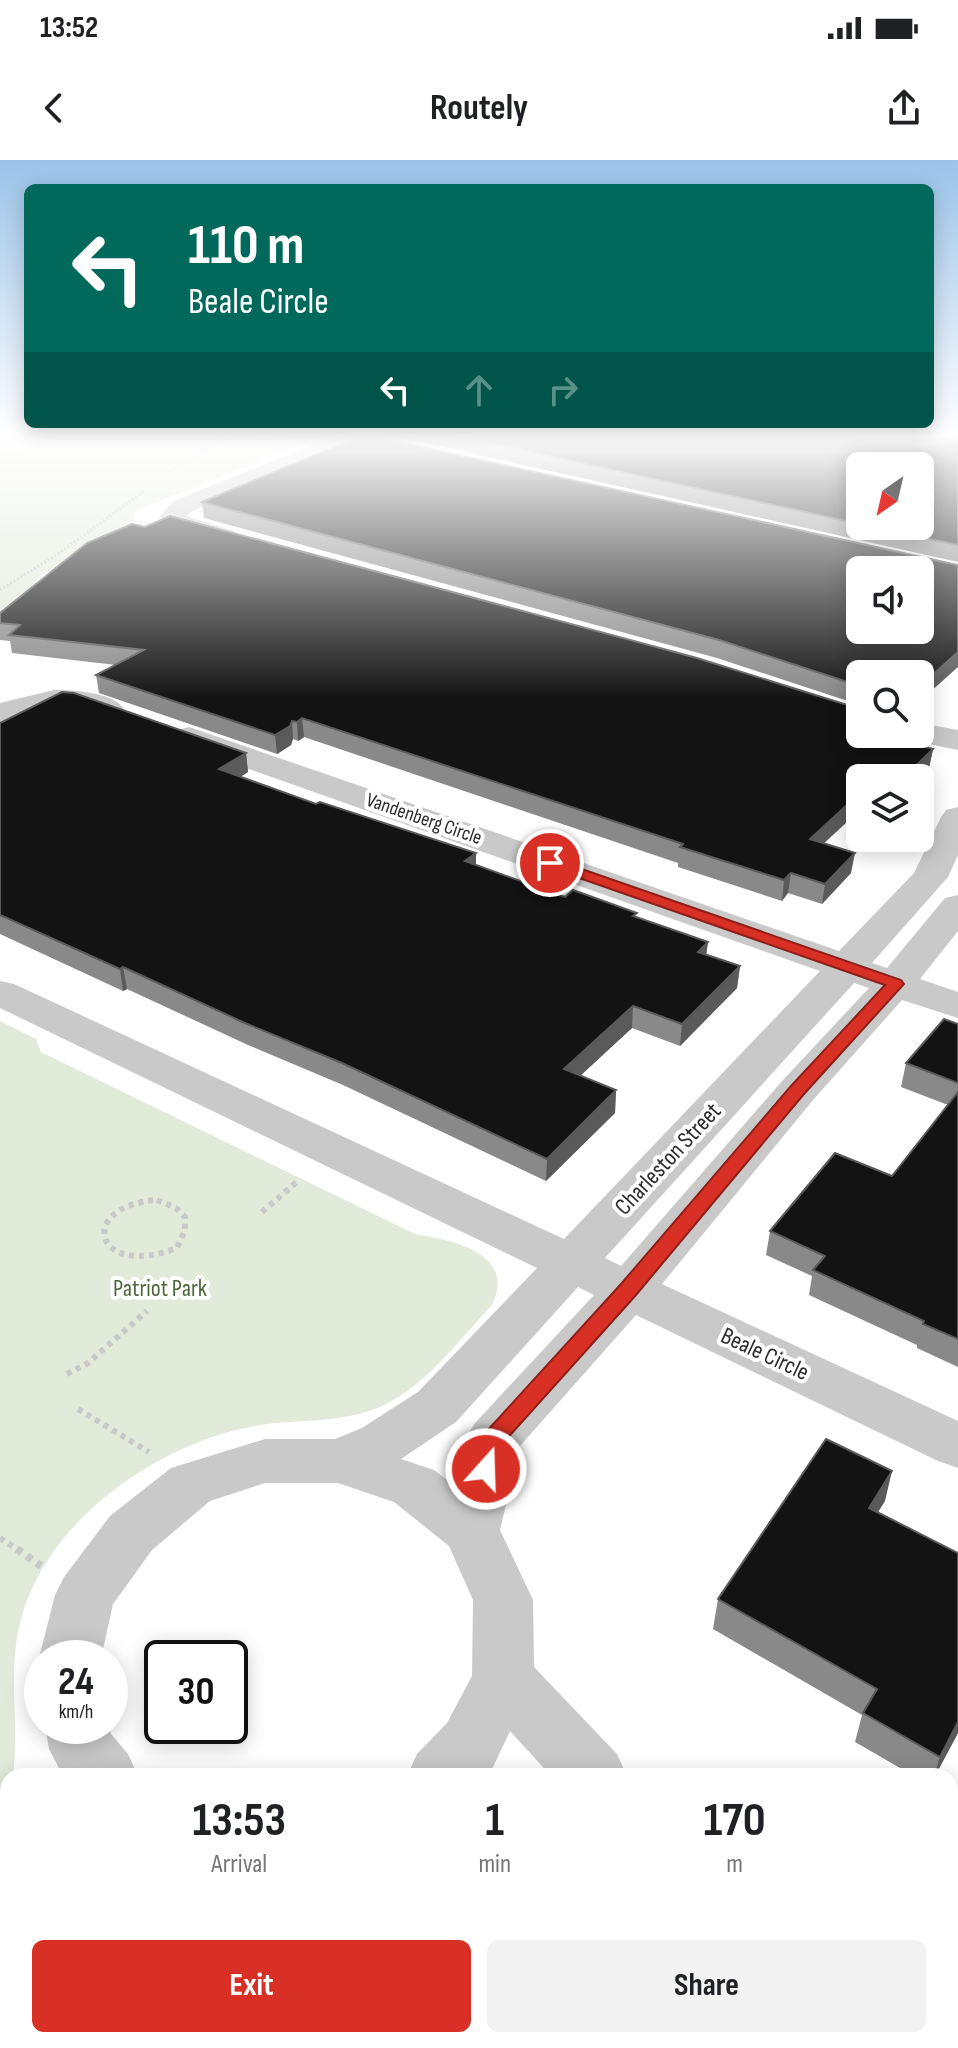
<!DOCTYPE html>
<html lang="en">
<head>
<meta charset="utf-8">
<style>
  :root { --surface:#fff; --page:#f2f2f2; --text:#202124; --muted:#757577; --accent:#d93025 }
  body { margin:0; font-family:"Sofia Sans Condensed",sans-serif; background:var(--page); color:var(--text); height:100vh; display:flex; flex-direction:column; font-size:30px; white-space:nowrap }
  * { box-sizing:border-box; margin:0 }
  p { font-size:26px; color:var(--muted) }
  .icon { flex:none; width:44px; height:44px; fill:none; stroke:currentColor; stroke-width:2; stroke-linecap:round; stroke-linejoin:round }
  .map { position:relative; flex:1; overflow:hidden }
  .panel { position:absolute; left:0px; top:1608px; width:958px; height:280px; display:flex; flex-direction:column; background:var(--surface); border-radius:24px 24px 0 0; box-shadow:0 4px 20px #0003 }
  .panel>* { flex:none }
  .hud { position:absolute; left:24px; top:24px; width:910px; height:244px; border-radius:12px; box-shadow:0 4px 20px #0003; background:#00695c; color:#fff; overflow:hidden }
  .needle { width:52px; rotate:214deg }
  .fabs { position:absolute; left:846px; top:292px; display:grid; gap:16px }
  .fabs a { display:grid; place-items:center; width:88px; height:88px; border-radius:12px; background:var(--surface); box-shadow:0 4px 20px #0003; font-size:40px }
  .speed { position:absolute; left:24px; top:1480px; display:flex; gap:16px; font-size:40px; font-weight:700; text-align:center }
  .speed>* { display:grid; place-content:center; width:104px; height:104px; border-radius:50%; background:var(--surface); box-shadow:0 4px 20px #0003; line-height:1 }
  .speed small { font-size:20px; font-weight:400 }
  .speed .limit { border:4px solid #111; border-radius:12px; background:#fff; color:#111 }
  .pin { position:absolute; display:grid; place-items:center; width:68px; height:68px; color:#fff; margin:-34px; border:4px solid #fff; border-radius:50%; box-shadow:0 2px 8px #0007 }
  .me { position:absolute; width:88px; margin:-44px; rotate:20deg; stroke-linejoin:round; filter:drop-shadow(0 0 6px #0008) }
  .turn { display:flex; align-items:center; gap:28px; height:168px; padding:0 32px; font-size:36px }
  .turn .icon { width:104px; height:104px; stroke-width:2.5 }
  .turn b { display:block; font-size:56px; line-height:68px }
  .lanes { display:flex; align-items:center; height:76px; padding:0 32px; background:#0003; justify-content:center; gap:40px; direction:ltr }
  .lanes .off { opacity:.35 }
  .eta { display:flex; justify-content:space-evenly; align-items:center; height:136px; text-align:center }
  .eta b { font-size:48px; font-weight:700; line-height:56px }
  .action { display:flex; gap:16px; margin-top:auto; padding:16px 32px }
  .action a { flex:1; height:92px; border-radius:12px; background:var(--accent); color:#fff; font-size:32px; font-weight:700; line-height:92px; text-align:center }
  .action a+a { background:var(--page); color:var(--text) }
  .status { display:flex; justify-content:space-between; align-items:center; height:56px; padding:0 40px; background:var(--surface); direction:ltr }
  .status svg { height:22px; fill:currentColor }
  header { display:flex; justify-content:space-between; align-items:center; height:104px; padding:0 32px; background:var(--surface); font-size:36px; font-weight:700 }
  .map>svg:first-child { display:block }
  .green { fill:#e2eada }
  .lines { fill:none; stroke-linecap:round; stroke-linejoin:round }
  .path-far2 { stroke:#c9c9c9; stroke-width:3; stroke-dasharray:2 2; stroke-linecap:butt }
  .path-far1 { stroke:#c9c9c9; stroke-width:6; stroke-dasharray:5 5; stroke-linecap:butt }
  .path { stroke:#c9c9c9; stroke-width:8; stroke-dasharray:6 6; stroke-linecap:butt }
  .minor { fill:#c9c9c9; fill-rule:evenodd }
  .wall { fill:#898989; fill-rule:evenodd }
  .shaded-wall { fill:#5a5a5a }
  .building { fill:#131313; stroke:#5a5a5a; stroke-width:2; fill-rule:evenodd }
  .route { fill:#d93025; stroke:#8d1f18; stroke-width:2 }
  .labels { text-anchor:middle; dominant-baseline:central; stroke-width:8; stroke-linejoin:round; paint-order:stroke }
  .far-street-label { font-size:20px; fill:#2c2c2c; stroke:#fff }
  .street-label { font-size:24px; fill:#2c2c2c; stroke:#fff }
  .park-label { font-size:24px; fill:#4e663b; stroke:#fff }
</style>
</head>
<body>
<div class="status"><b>13:52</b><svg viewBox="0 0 49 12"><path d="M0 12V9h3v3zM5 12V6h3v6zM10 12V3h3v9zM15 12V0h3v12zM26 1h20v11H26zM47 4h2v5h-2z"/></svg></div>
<header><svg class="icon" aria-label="back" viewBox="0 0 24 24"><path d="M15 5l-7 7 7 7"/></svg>Routely<svg class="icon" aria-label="share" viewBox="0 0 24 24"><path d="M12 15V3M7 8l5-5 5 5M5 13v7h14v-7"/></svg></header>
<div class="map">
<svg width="958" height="1888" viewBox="0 0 958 1888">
  <rect width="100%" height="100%" fill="#fff"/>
  <g class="green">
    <path d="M 0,276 L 217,276 C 239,279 283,271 300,282 L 294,288 L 141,348 L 135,352 L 133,363 L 143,371 L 42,414 L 0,463 Z"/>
    <path d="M 0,861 L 36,879 L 41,892 L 415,1074 C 452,1080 517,1093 492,1145 C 460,1179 428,1223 386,1244 C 348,1263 307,1259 267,1264 C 165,1277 45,1359 20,1463 C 7,1518 20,1562 13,1614 L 8,1616 L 8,1626 L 0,1645 Z"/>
  </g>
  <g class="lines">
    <g class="path-far2">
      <path d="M 168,313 L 227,276"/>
      <path d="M 0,430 L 61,392 L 144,331"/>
    </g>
    <g class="path-far1">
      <path d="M 157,1040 L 176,1048 L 185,1057 L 185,1070 L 177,1088 C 94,1120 75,1046 157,1040 Z"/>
      <path d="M 262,1052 L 299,1020"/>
      <path d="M 67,1214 L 88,1203 L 147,1151"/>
      <path d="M 78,1249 L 149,1292"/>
      <path d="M 0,1378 L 20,1391"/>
    </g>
    <path class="path" d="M 17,1389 L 41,1406"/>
    <g class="minor">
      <path d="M 334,276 L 381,276 L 424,285 L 427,290 L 416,297 L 354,283 L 192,351 L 186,356 L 236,372 L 240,377 L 236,382 L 227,385 L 171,369 L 160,356 L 174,341 Z"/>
      <path d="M 54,530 C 73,530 113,532 124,549 L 120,556 C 99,561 78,548 56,548 C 36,548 19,559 0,563 L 0,543 Z"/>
      <path d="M 920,563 L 958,570 L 958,590 L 909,580 L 905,574 L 920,574 Z"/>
      <path d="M 189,567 L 839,791 L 914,713 L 941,657 L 946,650 L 958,647 L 958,695 L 948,717 L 872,803 L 887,808 L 945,738 L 958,735 L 958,771 L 920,819 L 958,832 L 958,858 L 902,840 L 813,940 L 662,1124 L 958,1261 L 958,1308 L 938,1301 L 636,1155 L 520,1286 L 500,1370 L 533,1440 L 534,1507 L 617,1594 L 627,1616 L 551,1616 L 510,1571 L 493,1607 L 484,1616 L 407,1616 L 417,1594 L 447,1563 L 472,1516 L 473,1440 L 449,1386 L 394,1342 L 338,1323 L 265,1323 L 210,1341 L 152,1390 L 113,1444 L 101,1498 L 42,1498 L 42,1505 L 39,1498 L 55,1435 L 64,1417 L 110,1356 L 171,1308 L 265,1279 L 335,1279 L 362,1268 L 418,1232 L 537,1108 L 0,848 L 0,821 L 14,824 L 564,1079 L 820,811 L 178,584 L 173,577 L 178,570 ZM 854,823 L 869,828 L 783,920 L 621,1106 L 605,1098 ZM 578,1127 L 594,1135 L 475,1263 L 466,1278 L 454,1325 L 434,1310 L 401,1299 L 456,1262 Z"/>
      <path d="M 45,1566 L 109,1566 L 111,1574 L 128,1594 L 138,1616 L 63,1616 L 49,1589 Z"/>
      <path d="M 8,1699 L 8,1782 L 0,1785 L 0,1702 Z"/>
      <path d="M 950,1805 L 958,1808 L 958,1884 L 948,1880 Z"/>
      <path d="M 8,1811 L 8,1880 L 29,1880 L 15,1888 L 0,1888 L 0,1814 Z"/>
      <path d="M 786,1880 L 870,1880 L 874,1888 L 789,1888 Z"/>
    </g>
  </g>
  <g class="wall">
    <path d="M 394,276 L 958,276 L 958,402 ZM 860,306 L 920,366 L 860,366 Z"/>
    <path d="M 202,342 L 860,514 L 860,545 L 717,498 L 204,358 Z"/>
    <path d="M 0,453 L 882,575 L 933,589 L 929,608 L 860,618 L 824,683 L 851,713 L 822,744 L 788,733 L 782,741 L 678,707 L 678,703 L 304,577 L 298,581 L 293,579 L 291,585 L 277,594 L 99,533 L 96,515 L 116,505 L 12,493 L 10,481 L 0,480 Z"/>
    <path d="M 0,563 L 246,593 L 248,612 L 240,617 L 316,644 L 476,693 L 476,705 L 565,737 L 636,757 L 708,782 L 706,795 L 740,806 L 737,828 L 680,886 L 632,868 L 580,915 L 616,930 L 615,953 L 546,1021 L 343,925 L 248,885 L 127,829 L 123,831 L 0,774 Z"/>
    <path d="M 958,864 L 958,1207 L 917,1188 L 917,1185 L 809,1135 L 812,1116 L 766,1095 L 770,1071 L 892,1016 L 948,945 L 901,927 L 906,903 Z"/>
    <path d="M 885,1341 L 878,1352 L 958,1393 L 958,1573 L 935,1616 L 914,1616 L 855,1582 L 862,1555 L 713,1469 L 718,1439 Z"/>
  </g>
  <g class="shaded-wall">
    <path d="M 958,492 L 958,507 L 920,541 L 920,526 Z"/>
    <path d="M 302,558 L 304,577 L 298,581 L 297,562 Z"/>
    <path d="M 292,561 L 293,579 L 291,585 L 277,594 L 275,575 Z"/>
    <path d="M 933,589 L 929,608 L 920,618 L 903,618 Z"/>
    <path d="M 246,593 L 248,612 L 221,629 L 219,609 Z"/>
    <path d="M 860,633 L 860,650 L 807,699 L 810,679 Z"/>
    <path d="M 476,693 L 476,714 L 465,701 Z"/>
    <path d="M 855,693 L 851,713 L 822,744 L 825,724 Z"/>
    <path d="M 791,713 L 788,733 L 782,741 L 784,720 Z"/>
    <path d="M 708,782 L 705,804 L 698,792 Z"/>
    <path d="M 740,806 L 737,828 L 680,886 L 682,864 Z"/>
    <path d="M 123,807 L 127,829 L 123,831 L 120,809 Z"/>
    <path d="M 633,846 L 632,868 L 564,931 L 564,909 Z"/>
    <path d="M 616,930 L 615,953 L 546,1021 L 547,999 Z"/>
    <path d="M 892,1311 L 885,1341 L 861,1378 L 869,1348 Z"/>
    <path d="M 958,1562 L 958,1573 L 935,1616 L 934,1616 L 940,1597 Z"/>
  </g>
  <g class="building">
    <path d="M 360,276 L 372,276 L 958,405 L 958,492 L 920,526 L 920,514 L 860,514 L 860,526 L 719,480 L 202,342 ZM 860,410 L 920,410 L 920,470 L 860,470 Z"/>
    <path d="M 458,276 L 958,276 L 958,385 L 870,366 L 920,366 L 920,306 L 860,306 L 860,364 Z"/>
    <path d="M 170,356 L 697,498 L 860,549 L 860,574 L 878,574 L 933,589 L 903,618 L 860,618 L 860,633 L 810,679 L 855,693 L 825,724 L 791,713 L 784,720 L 680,687 L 683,684 L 302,558 L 297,562 L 292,561 L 290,566 L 275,575 L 96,515 L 144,490 L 9,475 L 20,465 L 0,463 L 0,453 L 87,383 L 132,364 L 145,367 Z"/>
    <path d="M 62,532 L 74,533 L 246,593 L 219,609 L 316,644 L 320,642 L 476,693 L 465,701 L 565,737 L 573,730 L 637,753 L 633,756 L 708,782 L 698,792 L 740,806 L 682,864 L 633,846 L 564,909 L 616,930 L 547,999 L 342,903 L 245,863 L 123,807 L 120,809 L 0,755 L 0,563 Z"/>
    <path d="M 944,859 L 958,864 L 958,923 L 906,903 Z"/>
    <path d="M 958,932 L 958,1179 L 923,1164 L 924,1161 L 813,1110 L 825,1096 L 770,1071 L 835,993 L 892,1016 Z"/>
    <path d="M 826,1279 L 892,1311 L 869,1348 L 958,1393 L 958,1562 L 940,1597 L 863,1553 L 877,1529 L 718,1439 Z"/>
  </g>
  <linearGradient id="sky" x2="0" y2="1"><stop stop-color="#9ac3e8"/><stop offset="0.51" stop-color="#fff"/><stop offset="1" stop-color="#fff" stop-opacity="0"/></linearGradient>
  <rect width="958" height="540" fill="url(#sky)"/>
  <path class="route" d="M 550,698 L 901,820 L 904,824 L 804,934 L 636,1135 L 504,1282 L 494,1315 L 486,1318 L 478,1315 L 475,1309 L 486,1272 L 621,1124 L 791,926 L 885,825 L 545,706 L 545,700 Z"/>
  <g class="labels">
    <g class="far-street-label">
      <text transform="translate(424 659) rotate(19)">Vandenberg Circle</text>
    </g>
    <g class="street-label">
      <text transform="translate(668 999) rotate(-47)">Charleston Street</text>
      <text transform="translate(765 1194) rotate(25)">Beale Circle</text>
    </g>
    <g class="park-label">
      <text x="160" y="1128">Patriot Park</text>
    </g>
  </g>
</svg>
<div class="fabs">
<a><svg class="needle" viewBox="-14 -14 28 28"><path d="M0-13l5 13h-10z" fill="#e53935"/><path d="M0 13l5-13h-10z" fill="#757577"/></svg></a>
<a><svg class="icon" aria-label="sound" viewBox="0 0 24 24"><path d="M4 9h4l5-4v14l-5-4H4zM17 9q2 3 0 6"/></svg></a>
<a><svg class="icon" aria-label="search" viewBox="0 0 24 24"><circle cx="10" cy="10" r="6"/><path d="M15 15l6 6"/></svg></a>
<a><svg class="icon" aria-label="layers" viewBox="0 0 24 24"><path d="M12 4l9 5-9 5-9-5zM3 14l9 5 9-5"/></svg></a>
</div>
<div class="speed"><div>24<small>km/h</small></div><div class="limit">30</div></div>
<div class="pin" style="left:550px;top:703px;background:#d93025"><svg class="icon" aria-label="arrive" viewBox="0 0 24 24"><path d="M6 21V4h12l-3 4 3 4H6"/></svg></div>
<svg class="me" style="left:486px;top:1309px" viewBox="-20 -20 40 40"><circle r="17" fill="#d93025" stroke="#fff" stroke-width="3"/><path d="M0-11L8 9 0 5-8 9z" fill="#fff"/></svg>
<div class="hud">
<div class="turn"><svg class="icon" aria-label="left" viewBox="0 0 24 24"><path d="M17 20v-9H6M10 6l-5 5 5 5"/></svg><div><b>110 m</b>Beale Circle</div></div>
<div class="lanes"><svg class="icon" aria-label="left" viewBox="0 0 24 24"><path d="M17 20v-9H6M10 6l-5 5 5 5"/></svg><svg class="icon off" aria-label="ahead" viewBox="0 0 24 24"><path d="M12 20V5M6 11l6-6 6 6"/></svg><svg class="icon off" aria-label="right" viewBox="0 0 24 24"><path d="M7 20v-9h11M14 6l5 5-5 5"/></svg></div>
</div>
<section class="panel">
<div class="eta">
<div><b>13:53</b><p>Arrival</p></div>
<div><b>1</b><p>min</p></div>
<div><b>170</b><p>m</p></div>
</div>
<div class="action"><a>Exit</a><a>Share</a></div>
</section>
</div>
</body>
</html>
